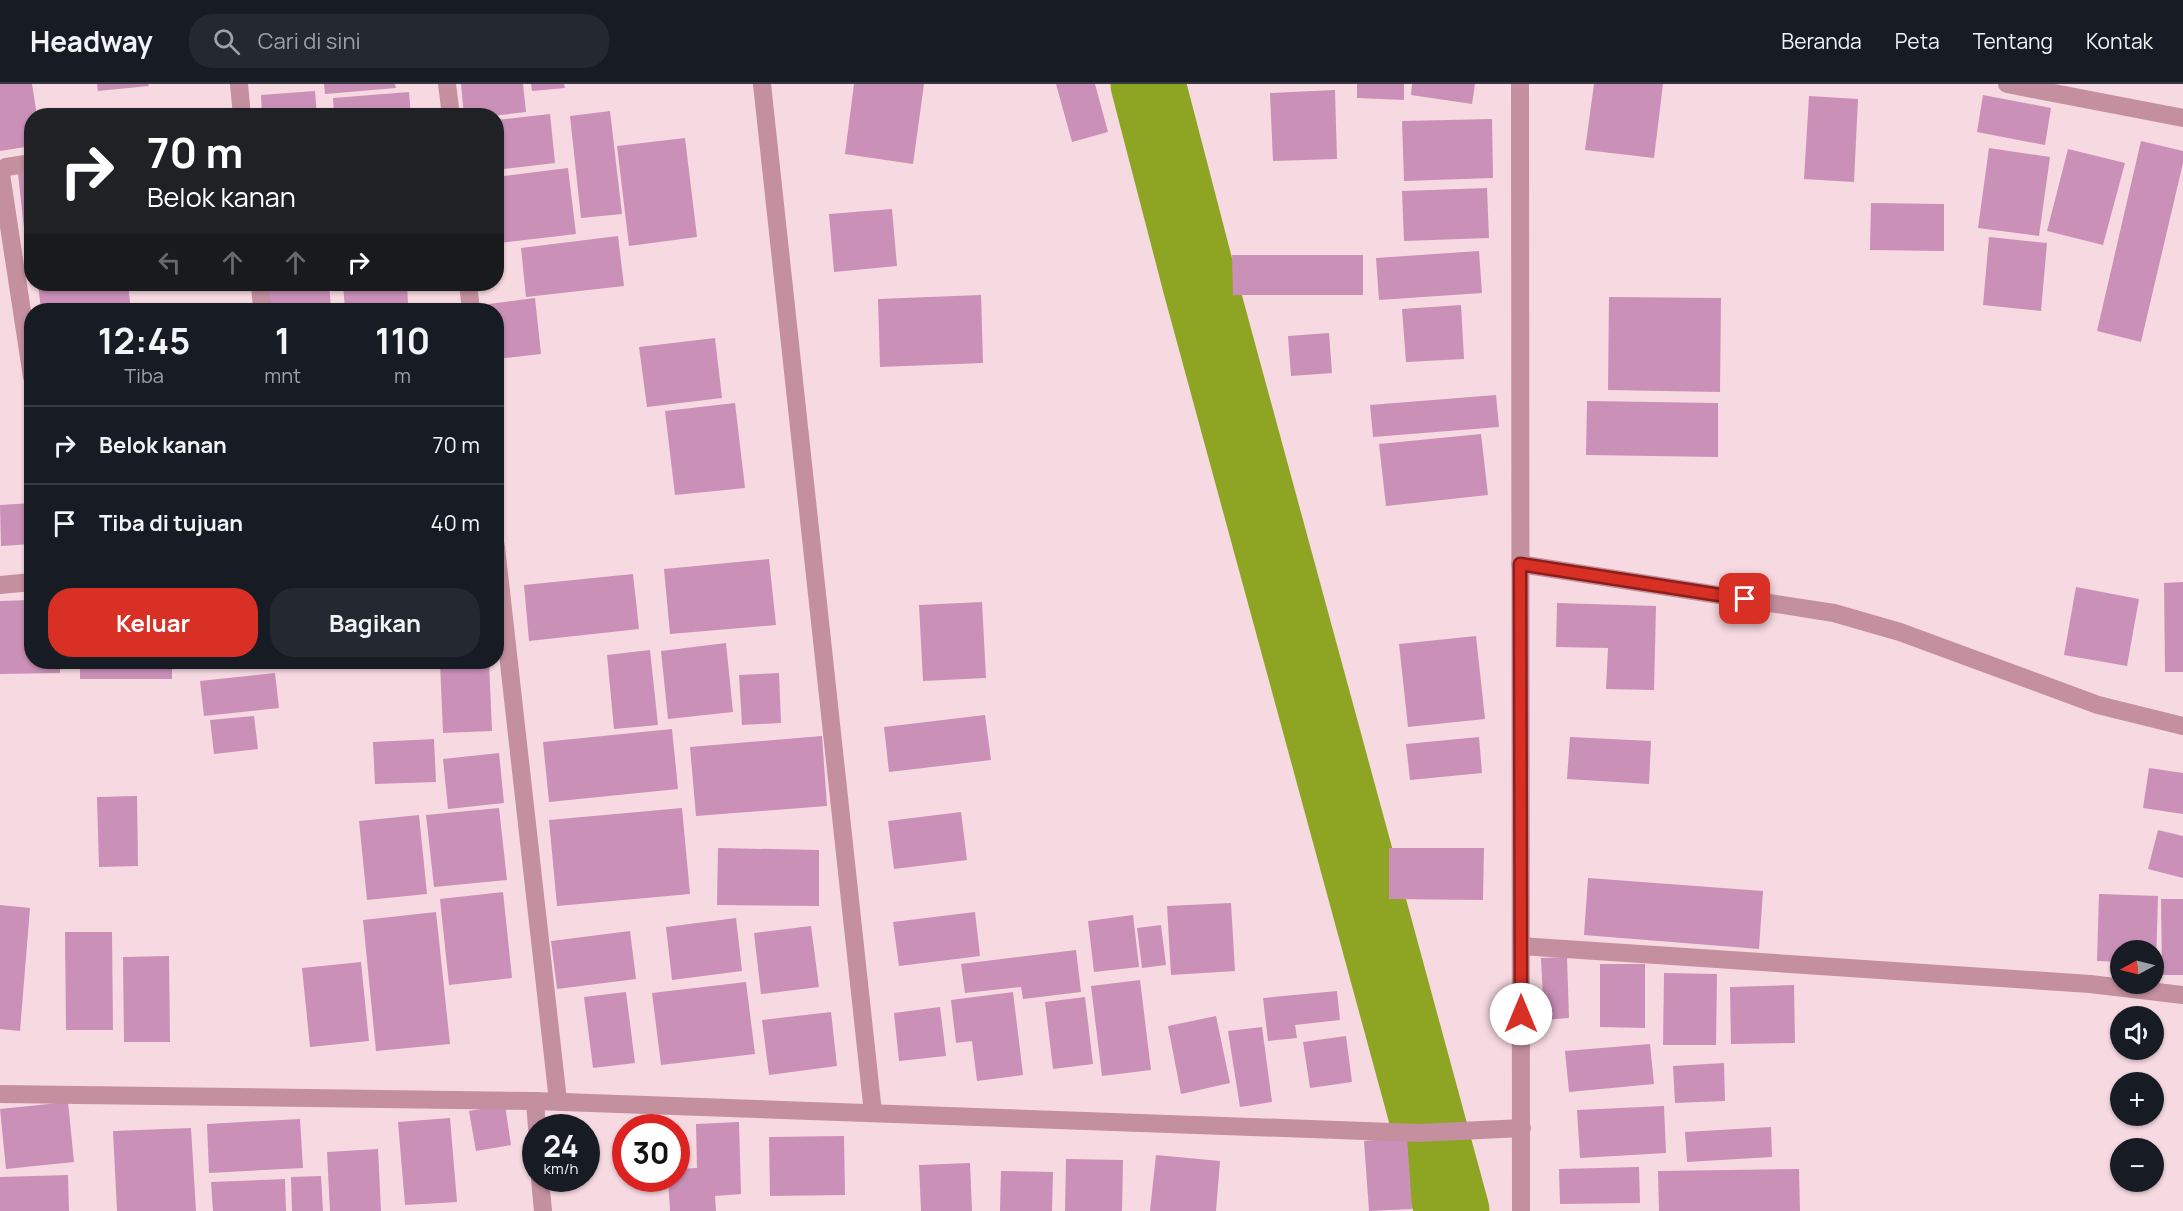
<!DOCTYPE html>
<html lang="id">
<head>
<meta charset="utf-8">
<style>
  :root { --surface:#171b24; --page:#242831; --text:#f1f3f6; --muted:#9ea1a6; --line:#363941; --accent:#d93025 }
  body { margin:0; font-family:Manrope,sans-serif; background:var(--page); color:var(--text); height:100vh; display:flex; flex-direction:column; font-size:22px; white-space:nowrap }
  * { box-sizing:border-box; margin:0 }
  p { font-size:20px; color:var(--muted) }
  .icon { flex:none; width:33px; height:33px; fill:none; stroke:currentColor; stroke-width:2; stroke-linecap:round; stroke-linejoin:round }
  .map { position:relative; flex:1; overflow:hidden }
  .side { position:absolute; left:24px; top:219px; width:480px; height:366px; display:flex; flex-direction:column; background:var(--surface); border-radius:24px; box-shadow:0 2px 4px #0004 }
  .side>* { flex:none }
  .top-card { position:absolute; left:24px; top:24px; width:480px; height:183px; border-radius:24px; box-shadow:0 2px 4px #0004; background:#202124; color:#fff; overflow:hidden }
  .needle { width:39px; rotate:263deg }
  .controls { position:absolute; left:2110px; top:856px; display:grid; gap:12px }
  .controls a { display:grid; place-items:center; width:54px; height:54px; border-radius:50%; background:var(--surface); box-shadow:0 2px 4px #0004; font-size:30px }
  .speed { position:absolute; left:522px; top:1030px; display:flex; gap:12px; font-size:30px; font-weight:700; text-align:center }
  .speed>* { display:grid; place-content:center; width:78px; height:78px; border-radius:50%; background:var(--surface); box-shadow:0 2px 4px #0004; line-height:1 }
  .speed small { font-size:15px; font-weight:400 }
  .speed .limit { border:9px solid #d22; background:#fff; color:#111 }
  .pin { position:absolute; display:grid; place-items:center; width:51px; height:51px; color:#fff; margin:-26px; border-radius:12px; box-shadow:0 3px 9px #0006 }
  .me { position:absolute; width:66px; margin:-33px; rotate:0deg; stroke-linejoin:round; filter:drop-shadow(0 0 4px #0008) }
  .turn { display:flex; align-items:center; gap:21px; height:126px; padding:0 24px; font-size:27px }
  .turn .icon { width:78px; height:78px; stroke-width:2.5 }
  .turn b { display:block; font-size:42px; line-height:51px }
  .lanes { display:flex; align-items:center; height:57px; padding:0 24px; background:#0003; justify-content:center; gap:30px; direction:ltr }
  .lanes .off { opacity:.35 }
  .eta { display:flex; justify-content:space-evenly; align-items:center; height:102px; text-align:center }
  .eta b { font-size:36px; font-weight:700; line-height:42px }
  .button { display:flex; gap:12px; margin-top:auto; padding:12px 24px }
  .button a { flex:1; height:69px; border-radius:24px; background:var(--accent); color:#fff; font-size:24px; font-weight:700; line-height:69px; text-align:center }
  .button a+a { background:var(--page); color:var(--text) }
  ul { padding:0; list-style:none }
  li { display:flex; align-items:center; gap:18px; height:78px; padding:0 24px; border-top:2px solid var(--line) }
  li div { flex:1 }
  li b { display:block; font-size:22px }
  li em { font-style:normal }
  header { display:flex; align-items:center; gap:36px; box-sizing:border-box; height:84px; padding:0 30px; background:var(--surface); border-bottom:2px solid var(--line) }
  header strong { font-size:28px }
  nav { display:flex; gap:33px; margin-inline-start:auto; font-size:21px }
  .search { width:420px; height:54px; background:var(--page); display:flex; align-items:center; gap:15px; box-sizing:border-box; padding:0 21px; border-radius:24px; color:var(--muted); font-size:22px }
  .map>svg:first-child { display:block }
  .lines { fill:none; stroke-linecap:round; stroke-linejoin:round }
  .river { stroke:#8ea423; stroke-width:75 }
  .building { fill:#cb90b8 }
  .street { stroke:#c48f9f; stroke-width:18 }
  .route-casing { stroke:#8d1f18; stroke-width:15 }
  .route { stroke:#d93025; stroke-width:10 }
</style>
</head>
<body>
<header>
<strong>Headway</strong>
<div class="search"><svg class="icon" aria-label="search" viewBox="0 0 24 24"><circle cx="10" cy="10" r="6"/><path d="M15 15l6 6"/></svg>Cari di sini</div>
<nav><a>Beranda</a><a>Peta</a><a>Tentang</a><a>Kontak</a></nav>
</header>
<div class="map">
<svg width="2183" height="1127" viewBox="0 0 2183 1127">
  <rect width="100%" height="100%" fill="#f7d9e1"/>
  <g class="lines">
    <path class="river" d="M 1148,0 L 1200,200 L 1452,1127"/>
  </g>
  <g class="building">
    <path d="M 0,0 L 32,0 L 37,32 L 32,32 L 32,62 L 0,67 Z"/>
    <path d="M 97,0 L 148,0 L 149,2 L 98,7 Z"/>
    <path d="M 324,0 L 395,0 L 396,4 L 325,10 Z"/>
    <path d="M 461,0 L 523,0 L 526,28 L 492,32 L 464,32 Z"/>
    <path d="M 531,0 L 564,0 L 565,4 L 532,7 Z"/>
    <path d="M 854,0 L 924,0 L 913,80 L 845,70 Z"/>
    <path d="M 1056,0 L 1095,0 L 1108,48 L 1072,58 Z"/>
    <path d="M 1357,0 L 1404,0 L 1404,16 L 1357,14 Z"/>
    <path d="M 1412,0 L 1475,0 L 1472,20 L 1411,11 Z"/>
    <path d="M 1594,0 L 1663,0 L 1654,74 L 1585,66 Z"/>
    <path d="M 1335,6 L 1337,75 L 1273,77 L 1270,9 Z"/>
    <path d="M 315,7 L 317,32 L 262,32 L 261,11 Z"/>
    <path d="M 409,8 L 411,32 L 334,32 L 333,14 Z"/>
    <path d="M 1983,11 L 2051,24 L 2045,61 L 1977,48 Z"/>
    <path d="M 1809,12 L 1858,15 L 1854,98 L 1804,95 Z"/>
    <path d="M 610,27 L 622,130 L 581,134 L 570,32 Z"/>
    <path d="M 550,30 L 555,79 L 496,86 L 496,36 Z"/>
    <path d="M 1492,35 L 1493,94 L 1404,97 L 1402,37 Z"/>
    <path d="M 685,54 L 697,153 L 629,162 L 617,62 Z"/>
    <path d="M 2141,57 L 2183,67 L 2183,79 L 2141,258 L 2097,247 Z"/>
    <path d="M 1989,64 L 2050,73 L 2039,152 L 1978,144 Z"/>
    <path d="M 2068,65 L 2125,79 L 2103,161 L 2047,147 Z"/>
    <path d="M 568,84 L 576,150 L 500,159 L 496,132 L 496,93 Z"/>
    <path d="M 32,89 L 32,179 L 28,180 L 18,90 Z"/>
    <path d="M 1487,104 L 1489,154 L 1404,157 L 1402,107 Z"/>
    <path d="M 1871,119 L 1944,120 L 1944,167 L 1870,166 Z"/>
    <path d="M 892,125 L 897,182 L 834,188 L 829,130 Z"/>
    <path d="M 618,152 L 624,202 L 526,213 L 521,164 Z"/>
    <path d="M 1989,153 L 2047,159 L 2041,227 L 1983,221 Z"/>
    <path d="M 1479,167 L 1482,209 L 1379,216 L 1376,174 Z"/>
    <path d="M 1232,171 L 1363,171 L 1363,211 L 1233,211 Z"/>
    <path d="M 38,200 L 128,200 L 131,226 L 41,226 Z"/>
    <path d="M 282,200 L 329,200 L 331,224 L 267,226 L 265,201 Z"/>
    <path d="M 343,200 L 407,200 L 408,220 L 345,225 Z"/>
    <path d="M 981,211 L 983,279 L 880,283 L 878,215 Z"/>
    <path d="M 1609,213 L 1721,214 L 1720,308 L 1608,306 Z"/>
    <path d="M 535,214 L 541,270 L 496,275 L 496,226 L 490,226 L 489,220 Z"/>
    <path d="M 1461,221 L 1464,275 L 1406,278 L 1402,225 Z"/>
    <path d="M 1329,249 L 1332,289 L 1291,292 L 1288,252 Z"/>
    <path d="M 715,254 L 722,314 L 647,323 L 639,263 Z"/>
    <path d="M 1496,311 L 1499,343 L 1373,353 L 1370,321 Z"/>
    <path d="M 1587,317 L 1718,319 L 1718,373 L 1586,371 Z"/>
    <path d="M 735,319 L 745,404 L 675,411 L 665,327 Z"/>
    <path d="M 1481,350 L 1488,411 L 1386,422 L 1379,360 Z"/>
    <path d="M 32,419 L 32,460 L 1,462 L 0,421 Z"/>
    <path d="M 769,475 L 776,541 L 670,550 L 664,485 Z"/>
    <path d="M 633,490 L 639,545 L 529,557 L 524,501 Z"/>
    <path d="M 2183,498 L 2183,588 L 2165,588 L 2164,499 Z"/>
    <path d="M 2076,503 L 2139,515 L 2127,582 L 2064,571 Z"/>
    <path d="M 32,516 L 32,578 L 60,578 L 60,589 L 0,590 L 0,517 Z"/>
    <path d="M 982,518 L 986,594 L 923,597 L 919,521 Z"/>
    <path d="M 1557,519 L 1656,522 L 1654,606 L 1606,605 L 1608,564 L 1556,563 Z"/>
    <path d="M 1476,552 L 1485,635 L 1408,643 L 1399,560 Z"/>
    <path d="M 726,559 L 733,628 L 668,635 L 661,567 Z"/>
    <path d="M 650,566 L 658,641 L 614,645 L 607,571 Z"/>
    <rect x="80" y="578" width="92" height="17"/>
    <path d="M 440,578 L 489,578 L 492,647 L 443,649 Z"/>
    <path d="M 275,589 L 279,624 L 204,632 L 200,597 Z"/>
    <path d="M 779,589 L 781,639 L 742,641 L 739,591 Z"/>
    <path d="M 985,631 L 991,676 L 889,688 L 884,643 Z"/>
    <path d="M 254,632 L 258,665 L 214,670 L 210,636 Z"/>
    <path d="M 672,645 L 678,705 L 549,718 L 543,658 Z"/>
    <path d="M 822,652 L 827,722 L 696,732 L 690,663 Z"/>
    <path d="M 1479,653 L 1482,689 L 1410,696 L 1406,660 Z"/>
    <path d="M 1570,653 L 1651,657 L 1649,700 L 1567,695 Z"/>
    <path d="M 434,655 L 436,698 L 375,700 L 373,658 Z"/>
    <path d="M 499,669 L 504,719 L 448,725 L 443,675 Z"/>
    <path d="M 2149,684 L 2183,689 L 2183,730 L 2143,724 Z"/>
    <path d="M 137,712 L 138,782 L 99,783 L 97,713 Z"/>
    <path d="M 499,724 L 507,796 L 434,803 L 426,731 Z"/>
    <path d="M 682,724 L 690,810 L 557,822 L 549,736 Z"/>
    <path d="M 961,728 L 967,776 L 894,785 L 888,737 Z"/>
    <path d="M 419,731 L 427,810 L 367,816 L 359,737 Z"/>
    <path d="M 2158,746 L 2183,752 L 2183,794 L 2148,785 Z"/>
    <path d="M 718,764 L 819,766 L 819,822 L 717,821 Z"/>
    <path d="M 1389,764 L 1484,764 L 1483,816 L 1389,815 Z"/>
    <path d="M 1588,794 L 1763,807 L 1759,865 L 1584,851 Z"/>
    <path d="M 503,808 L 512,894 L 449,901 L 440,815 Z"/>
    <path d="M 2099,810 L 2158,812 L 2156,880 L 2154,879 L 2154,867 L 2121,867 L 2121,878 L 2097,877 Z"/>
    <path d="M 2161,815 L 2183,815 L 2183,891 L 2162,891 Z"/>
    <path d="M 1231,819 L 1235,887 L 1171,891 L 1167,822 Z"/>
    <path d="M 0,821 L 30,824 L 20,947 L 0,945 Z"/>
    <path d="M 436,828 L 450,960 L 376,967 L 363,836 Z"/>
    <path d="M 975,828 L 980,872 L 899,882 L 893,838 Z"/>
    <path d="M 1133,831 L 1139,883 L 1094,888 L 1088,837 Z"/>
    <path d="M 736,834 L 742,887 L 672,896 L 666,843 Z"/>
    <path d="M 1161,841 L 1166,881 L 1142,884 L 1137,844 Z"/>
    <path d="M 811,842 L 819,903 L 761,910 L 754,849 Z"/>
    <path d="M 630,847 L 636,895 L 557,905 L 551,857 Z"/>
    <path d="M 65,848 L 112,848 L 113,946 L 66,946 Z"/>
    <path d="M 1076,866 L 1081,908 L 1023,915 L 1021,903 L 965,909 L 961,880 Z"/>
    <path d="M 169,872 L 170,958 L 124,958 L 123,873 Z"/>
    <path d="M 1567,873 L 1569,934 L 1544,936 L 1541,874 Z"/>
    <path d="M 361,878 L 369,957 L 310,963 L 302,884 Z"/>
    <path d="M 1600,880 L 1645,880 L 1645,944 L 1600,943 Z"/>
    <path d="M 1664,889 L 1717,890 L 1716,961 L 1663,961 Z"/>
    <path d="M 1140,896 L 1151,986 L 1102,992 L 1091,902 Z"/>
    <path d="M 746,898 L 755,970 L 661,981 L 652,909 Z"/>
    <path d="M 1794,901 L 1795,959 L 1731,960 L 1730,903 Z"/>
    <path d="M 1337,907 L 1340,936 L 1295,941 L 1297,954 L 1268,957 L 1263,914 Z"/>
    <path d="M 626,908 L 635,979 L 593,984 L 584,913 Z"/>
    <path d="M 1013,908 L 1023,991 L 977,997 L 972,957 L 956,959 L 951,916 Z"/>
    <path d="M 1085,913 L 1093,980 L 1053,985 L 1045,918 Z"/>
    <path d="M 940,923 L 946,972 L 899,977 L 894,929 Z"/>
    <path d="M 831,928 L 837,982 L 769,991 L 762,936 Z"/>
    <path d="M 1216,932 L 1230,999 L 1181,1010 L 1168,942 Z"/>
    <path d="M 1262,943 L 1272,1018 L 1240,1023 L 1228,947 Z"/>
    <path d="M 1346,952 L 1352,998 L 1310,1004 L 1303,958 Z"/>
    <path d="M 1650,960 L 1654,1000 L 1569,1008 L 1565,967 Z"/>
    <path d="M 1724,979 L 1725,1017 L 1675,1019 L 1673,982 Z"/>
    <path d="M 68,1018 L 74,1078 L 6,1085 L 0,1025 Z"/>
    <path d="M 505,1021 L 511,1061 L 476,1067 L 469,1027 Z"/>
    <path d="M 1664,1022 L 1666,1069 L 1580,1074 L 1577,1026 Z"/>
    <path d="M 450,1034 L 457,1118 L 405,1121 L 398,1038 Z"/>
    <path d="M 300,1035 L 303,1084 L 209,1089 L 207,1040 Z"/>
    <path d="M 739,1038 L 741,1110 L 715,1112 L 716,1127 L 670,1127 L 668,1095 L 676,1095 L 676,1085 L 697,1084 L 696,1040 Z"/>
    <path d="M 1771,1043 L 1772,1073 L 1687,1078 L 1685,1048 Z"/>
    <path d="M 191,1044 L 196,1127 L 117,1127 L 113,1047 Z"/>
    <path d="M 844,1052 L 845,1111 L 770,1112 L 769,1053 Z"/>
    <path d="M 1407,1053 L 1412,1125 L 1369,1127 L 1364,1057 Z"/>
    <path d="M 378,1065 L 381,1127 L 330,1127 L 327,1068 Z"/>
    <path d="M 1156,1071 L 1220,1077 L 1216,1127 L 1150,1127 Z"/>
    <path d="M 1066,1075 L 1123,1076 L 1122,1127 L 1065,1127 Z"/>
    <path d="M 970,1079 L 972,1127 L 921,1127 L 919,1081 Z"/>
    <path d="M 1639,1083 L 1640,1119 L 1560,1120 L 1559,1085 Z"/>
    <path d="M 1799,1085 L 1800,1127 L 1659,1127 L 1658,1087 Z"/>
    <path d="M 1001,1087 L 1053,1088 L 1052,1127 L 1000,1127 Z"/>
    <path d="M 68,1091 L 69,1127 L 0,1127 L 0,1093 Z"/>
    <path d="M 321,1092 L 323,1127 L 292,1127 L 291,1093 Z"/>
    <path d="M 285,1095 L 286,1127 L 213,1127 L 211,1098 Z"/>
  </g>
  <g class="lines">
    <g class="street">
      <path d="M 239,0 L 242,32"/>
      <path d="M 447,0 L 451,32"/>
      <path d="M 762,0 L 873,1029"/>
      <path d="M 1520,0 L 1521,1127"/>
      <path d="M 2007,0 L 2183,34"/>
      <path d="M 32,79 L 6,83 L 1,90 L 32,293"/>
      <path d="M 260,200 L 262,226"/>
      <path d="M 468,200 L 471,226"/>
      <path d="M 496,463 L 558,1017"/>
      <path d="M 1520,480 L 1834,529 L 1900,548 L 2098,621 L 2183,642"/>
      <path d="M 0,501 L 32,498"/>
      <path d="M 1521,862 L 2090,900 L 2183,911"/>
      <path d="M 0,1010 L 535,1017 L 1419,1049 L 1522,1044"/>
      <path d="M 535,1017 L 537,1044"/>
      <path d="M 540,1095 L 543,1127"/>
    </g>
  </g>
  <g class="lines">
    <g class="route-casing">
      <path id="route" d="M 1521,930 L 1520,480 L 1745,515"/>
    </g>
    <use href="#route" class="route"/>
  </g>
</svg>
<div class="controls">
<a><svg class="needle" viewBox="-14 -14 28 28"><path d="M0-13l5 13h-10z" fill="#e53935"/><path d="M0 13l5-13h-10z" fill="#9ea1a6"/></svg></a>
<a><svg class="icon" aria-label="sound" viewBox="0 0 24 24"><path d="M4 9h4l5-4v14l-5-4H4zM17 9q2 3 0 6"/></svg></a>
<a>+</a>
<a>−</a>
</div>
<div class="speed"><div>24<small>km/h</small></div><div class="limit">30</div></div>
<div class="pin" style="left:1745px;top:515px;background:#d93025"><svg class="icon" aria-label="arrive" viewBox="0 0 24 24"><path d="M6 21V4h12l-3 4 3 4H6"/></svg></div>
<svg class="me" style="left:1521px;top:930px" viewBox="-20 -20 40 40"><circle r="19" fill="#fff"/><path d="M0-13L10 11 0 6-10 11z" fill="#d93025"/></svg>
<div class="top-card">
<div class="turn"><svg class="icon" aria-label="right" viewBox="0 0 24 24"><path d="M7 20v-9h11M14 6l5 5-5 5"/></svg><div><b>70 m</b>Belok kanan</div></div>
<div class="lanes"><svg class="icon off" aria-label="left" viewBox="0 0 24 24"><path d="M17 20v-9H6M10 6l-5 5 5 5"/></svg><svg class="icon off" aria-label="ahead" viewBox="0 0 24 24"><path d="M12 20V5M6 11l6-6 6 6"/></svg><svg class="icon off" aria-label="ahead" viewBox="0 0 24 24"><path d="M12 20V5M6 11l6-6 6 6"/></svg><svg class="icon" aria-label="right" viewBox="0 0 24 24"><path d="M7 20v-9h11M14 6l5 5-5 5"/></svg></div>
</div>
<section class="side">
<div class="eta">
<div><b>12:45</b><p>Tiba</p></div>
<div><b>1</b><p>mnt</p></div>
<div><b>110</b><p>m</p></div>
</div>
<ul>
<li><svg class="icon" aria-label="right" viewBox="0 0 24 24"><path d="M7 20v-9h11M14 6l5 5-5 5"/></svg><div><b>Belok kanan</b></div><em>70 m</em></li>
<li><svg class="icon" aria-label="arrive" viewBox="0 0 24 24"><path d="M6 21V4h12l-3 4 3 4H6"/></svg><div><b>Tiba di tujuan</b></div><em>40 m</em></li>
</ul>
<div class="button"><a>Keluar</a><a>Bagikan</a></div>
</section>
</div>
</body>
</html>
